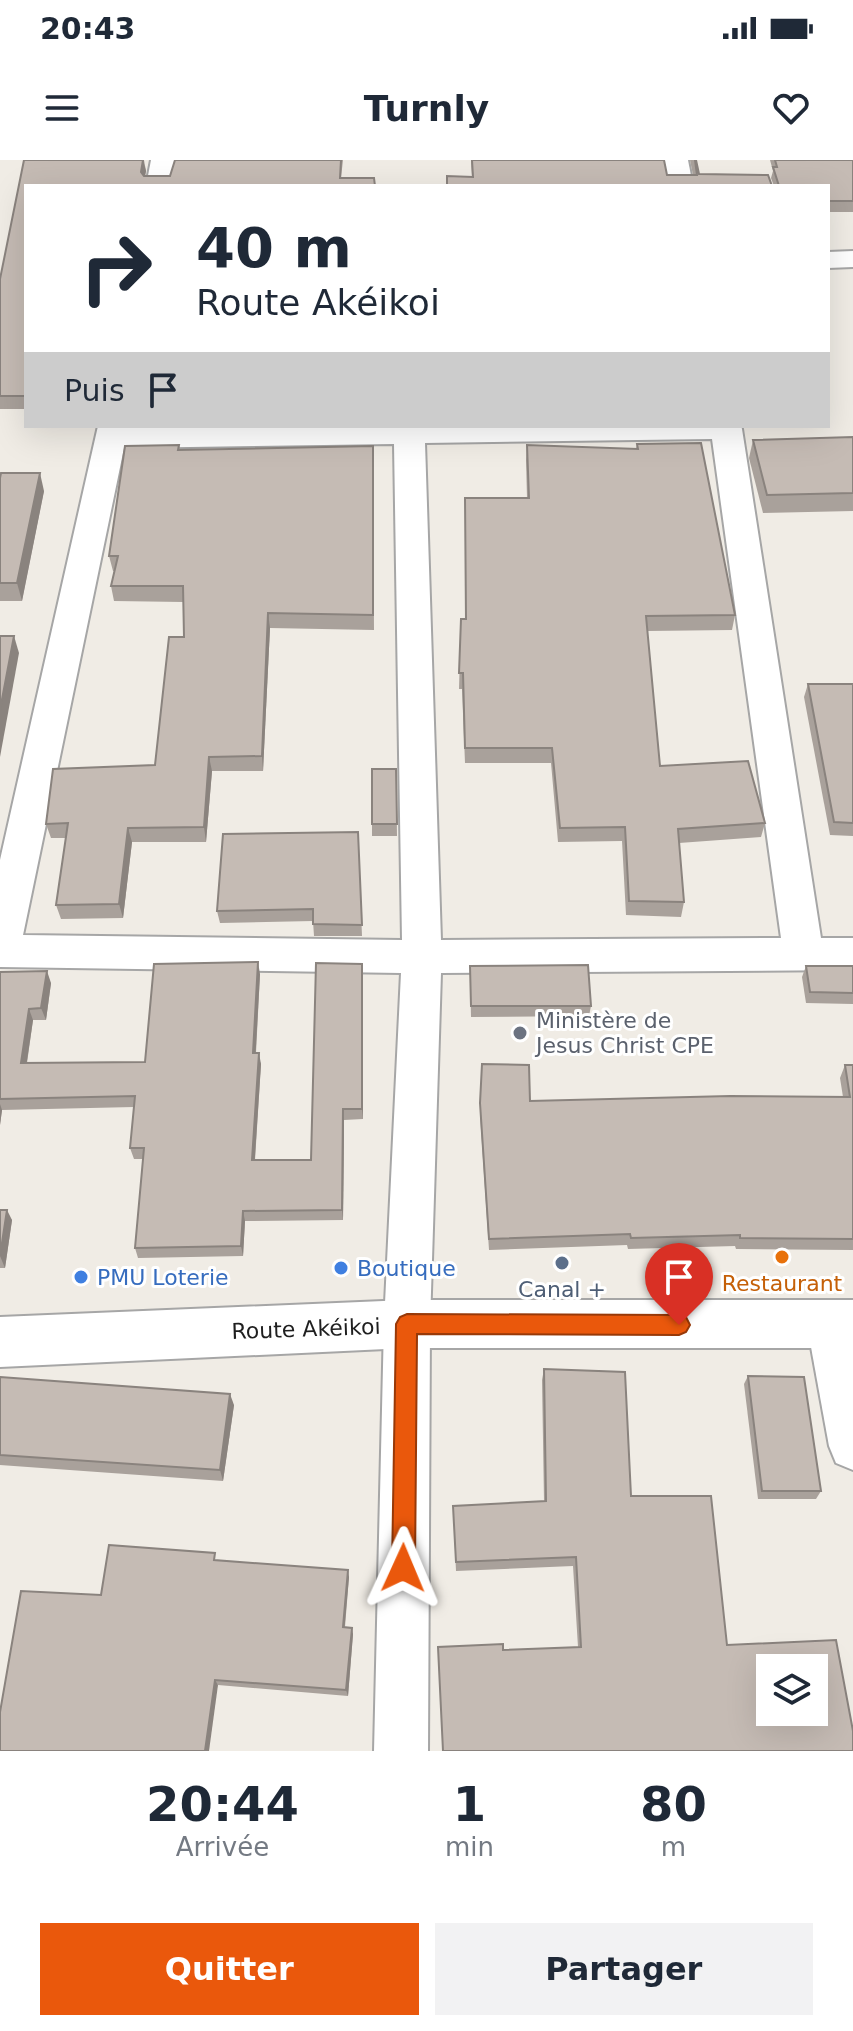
<!DOCTYPE html>
<html lang="fr">
<head>
<meta charset="utf-8">
<style>
  :root { --surface:#fff; --page:#f2f2f3; --text:#1f2937; --muted:#747a83; --accent:#ea580c }
  body { margin:0; font-family:"DejaVu Sans",sans-serif; background:var(--page); color:var(--text); height:100vh; display:flex; flex-direction:column; font-size:30px; white-space:nowrap }
  * { box-sizing:border-box; margin:0 }
  p { font-size:26px; color:var(--muted) }
  .icon { flex:none; width:44px; height:44px; fill:none; stroke:currentColor; stroke-width:2; stroke-linecap:round; stroke-linejoin:round }
  .map { position:relative; height:1591px; overflow:hidden }
  .drawer { display:flex; flex-direction:column; background:var(--surface); flex:1 }
  .drawer>* { flex:none }
  .guide { position:absolute; left:24px; top:24px; width:806px; height:244px; border-radius:0px; box-shadow:0 8px 32px #0002; background:#fff; color:var(--text); overflow:hidden }
  .buttons { position:absolute; left:756px; top:1494px; display:grid; gap:16px }
  .buttons a { display:grid; place-items:center; width:72px; height:72px; border-radius:0px; background:var(--surface); box-shadow:0 8px 32px #0002; font-size:40px }
  .pin { position:absolute; display:grid; place-items:center; width:68px; height:68px; color:#fff; margin:-82px -34px; border-radius:50% 50% 50% 0; rotate:-45deg; box-shadow:0 0 8px #0007 }
  .pin .icon { rotate:45deg }
  .me { position:absolute; width:88px; margin:-44px; rotate:1deg; stroke-linejoin:round; filter:drop-shadow(0 0 6px #0008) }
  .turn { display:flex; align-items:center; gap:28px; height:168px; padding:0 40px; font-size:36px }
  .turn .icon { width:104px; height:104px; stroke-width:2.5 }
  .turn b { display:block; font-size:56px; line-height:68px }
  .then { display:flex; align-items:center; height:76px; padding:0 40px; background:#0003; gap:16px; font-size:30px }
  .eta { display:flex; justify-content:space-evenly; align-items:center; height:136px; text-align:center }
  .eta b { font-size:48px; font-weight:800; line-height:56px }
  .button { display:flex; gap:16px; margin-top:auto; padding:16px 40px }
  .button a { flex:1; height:92px; border-radius:0px; background:var(--accent); color:#fff; font-size:32px; font-weight:800; line-height:92px; text-align:center }
  .button a+a { background:var(--page); color:var(--text) }
  .status { display:flex; justify-content:space-between; align-items:center; height:56px; padding:0 40px; background:var(--surface); direction:ltr }
  .status svg { height:22px; fill:currentColor }
  header { display:flex; justify-content:space-between; align-items:center; height:104px; padding:0 40px; background:var(--surface); font-size:36px; font-weight:800 }
  .map>svg:first-child { display:block }
  .lines { fill:none; stroke-linecap:round; stroke-linejoin:round }
  .minor-casing { stroke:#a6a6a6; stroke-width:4 }
  .tertiary-casing { stroke:#a6a6a6; stroke-width:4 }
  .minor { fill:#fff; fill-rule:evenodd }
  .tertiary { fill:#fff; fill-rule:evenodd }
  .wall { fill:#a9a19b }
  .shaded-wall { fill:#8a837e }
  .building { fill:#c5bbb4; stroke:#8a837e; stroke-width:2; fill-rule:evenodd }
  .route { fill:#ea580c; stroke:#983908; stroke-width:2 }
  .worship-dot { fill:#6b7280; stroke:#fff; stroke-width:3 }
  .food-dot { fill:#e8710a; stroke:#fff; stroke-width:3 }
  .service-dot { fill:#5c6f8a; stroke:#fff; stroke-width:3 }
  .shop-dot { fill:#3f7fe0; stroke:#fff; stroke-width:3 }
  .labels { text-anchor:middle; dominant-baseline:central; stroke-width:6; stroke-linejoin:round; paint-order:stroke }
  .worship-label { font-size:22px; fill:#5b616d; stroke:#fff; text-anchor:start }
  .shop-label { font-size:22px; fill:#366cbe; stroke:#fff; text-anchor:start }
  .food-label { font-size:22px; fill:#c56008; stroke:#fff }
  .service-label { font-size:22px; fill:#4e5e75; stroke:#fff }
  .street-label { font-size:22px; fill:#1f1f1f; stroke:#fff }
</style>
</head>
<body>
<div class="status"><b>20:43</b><svg viewBox="0 0 49 12"><path d="M0 12V9h3v3zM5 12V6h3v6zM10 12V3h3v9zM15 12V0h3v12zM26 1h20v11H26zM47 4h2v5h-2z"/></svg></div>
<header><svg class="icon" aria-label="menu" viewBox="0 0 24 24"><path d="M4 6h16M4 12h16M4 18h16"/></svg>Turnly<svg class="icon" aria-label="heart" viewBox="0 0 24 24"><path d="M12 20l-8-8c-3-5 5-10 8-4 3-6 11-1 8 4z"/></svg></header>
<div class="map">
<svg width="853" height="1591" viewBox="0 0 853 1591">
  <rect width="100%" height="100%" fill="#f0ece5"/>
  <g class="lines">
    <g class="minor-casing">
      <g id="minor">
        <path d="M 151,0 L 177,0 L 172,26 L 146,26 Z"/>
        <path d="M 662,0 L 688,0 L 693,26 L 667,26 Z"/>
        <path d="M 853,91 L 853,107 L 828,108 L 828,92 Z"/>
        <path d="M 98,266 L 741,266 L 742,269 L 821,778 L 853,778 L 853,810 L 441,813 L 430,1164 L 428,1591 L 374,1591 L 384,1164 L 401,813 L 0,807 L 0,700 ZM 712,279 L 781,778 L 441,780 L 425,283 ZM 394,284 L 402,780 L 23,775 L 124,288 Z"/>
        <path d="M 830,1143 L 846,1149 L 853,1164 L 853,1310 L 836,1303 L 829,1286 L 807,1165 L 814,1149 Z"/>
      </g>
    </g>
    <g class="tertiary-casing">
      <path id="tertiary" d="M 407,1140 L 853,1140 L 853,1188 L 407,1188 L 0,1207 L 0,1157 Z"/>
    </g>
    <use href="#minor" class="minor"/>
    <use href="#tertiary" class="tertiary"/>
  </g>
  <g class="wall">
    <path d="M 24,0 L 144,0 L 146,11 L 145,16 L 170,16 L 175,0 L 343,0 L 341,18 L 26,26 L 26,249 L 0,249 L 0,119 Z"/>
    <path d="M 471,0 L 664,0 L 667,15 L 693,15 L 690,0 L 696,0 L 699,14 L 772,26 L 472,17 Z"/>
    <path d="M 770,0 L 853,0 L 853,52 L 828,52 L 828,26 L 774,26 L 771,18 L 773,11 Z"/>
    <path d="M 853,277 L 853,351 L 763,353 L 749,298 L 753,280 Z"/>
    <path d="M 637,284 L 735,455 L 732,470 L 647,471 L 660,606 L 765,663 L 761,677 L 679,683 L 684,742 L 681,757 L 626,755 L 622,681 L 558,682 L 551,603 L 465,603 L 462,529 L 459,529 L 461,459 L 466,459 L 527,338 L 526,300 L 527,285 L 636,289 Z"/>
    <path d="M 179,285 L 180,290 L 373,302 L 374,470 L 270,468 L 263,611 L 212,611 L 206,682 L 132,682 L 123,758 L 61,759 L 56,745 L 66,678 L 51,678 L 46,664 L 155,605 L 184,477 L 183,442 L 114,441 L 111,426 L 114,411 L 113,411 L 109,396 Z"/>
    <path d="M 0,318 L 44,331 L 22,441 L 0,441 Z"/>
    <path d="M 808,524 L 853,524 L 853,676 L 830,675 L 804,537 Z"/>
    <path d="M 396,609 L 397,676 L 372,676 L 372,664 Z"/>
    <path d="M 358,672 L 362,776 L 314,776 L 313,761 L 220,763 L 217,751 Z"/>
    <path d="M 362,804 L 363,959 L 344,960 L 343,1060 L 245,1061 L 243,1096 L 138,1098 L 135,1088 L 143,999 L 134,999 L 130,988 L 134,947 L 2,950 L 0,965 L 0,812 L 51,823 L 46,860 L 33,860 L 27,903 L 145,902 L 260,814 L 256,893 L 261,904 L 255,1000 L 311,1000 Z"/>
    <path d="M 470,806 L 591,846 L 589,856 L 471,857 Z"/>
    <path d="M 806,806 L 853,806 L 853,844 L 806,843 L 802,817 Z"/>
    <path d="M 482,904 L 530,941 L 843,937 L 840,918 L 845,905 L 853,905 L 853,1090 L 736,1089 L 735,1086 L 628,1089 L 627,1085 L 489,1090 L 480,955 Z"/>
    <path d="M 0,1050 L 12,1060 L 5,1108 L 0,1108 Z"/>
    <path d="M 544,1209 L 631,1336 L 727,1485 L 853,1571 L 503,1490 L 578,1487 L 573,1406 L 456,1411 L 453,1346 L 544,1341 L 542,1220 Z"/>
    <path d="M 748,1216 L 821,1331 L 816,1339 L 758,1339 L 744,1224 Z"/>
    <path d="M 0,1217 L 234,1245 L 223,1321 L 0,1305 Z"/>
    <path d="M 218,1400 L 349,1417 L 345,1467 L 353,1474 L 348,1536 L 218,1525 L 101,1435 Z"/>
  </g>
  <g class="shaded-wall">
    <path d="M 143,0 L 146,11 L 143,25 L 141,12 Z"/>
    <path d="M 40,313 L 44,331 L 22,441 L 17,423 Z"/>
    <path d="M 268,453 L 270,468 L 263,611 L 262,596 Z"/>
    <path d="M 14,476 L 19,493 L 0,597 L 0,550 Z"/>
    <path d="M 209,597 L 212,611 L 206,682 L 204,667 Z"/>
    <path d="M 128,668 L 132,682 L 123,758 L 119,744 Z"/>
    <path d="M 258,802 L 260,814 L 255,904 L 253,893 Z"/>
    <path d="M 362,804 L 363,815 L 363,959 L 362,949 Z"/>
    <path d="M 47,811 L 51,823 L 46,860 L 41,848 Z"/>
    <path d="M 29,849 L 33,860 L 25,914 L 21,903 Z"/>
    <path d="M 259,893 L 261,904 L 254,1011 L 252,1000 Z"/>
    <path d="M 0,944 L 2,950 L 0,965 Z"/>
    <path d="M 343,949 L 344,960 L 343,1060 L 342,1050 Z"/>
    <path d="M 7,1050 L 12,1060 L 5,1108 L 0,1096 Z"/>
    <path d="M 243,1051 L 245,1061 L 243,1096 L 241,1086 Z"/>
    <path d="M 230,1234 L 234,1245 L 223,1321 L 220,1310 Z"/>
    <path d="M 348,1410 L 349,1417 L 344,1473 L 343,1467 Z"/>
    <path d="M 352,1468 L 353,1474 L 348,1536 L 346,1530 Z"/>
    <path d="M 215,1520 L 218,1525 L 209,1591 L 205,1591 Z"/>
  </g>
  <g class="building">
    <path d="M 24,0 L 143,0 L 141,12 L 144,16 L 170,16 L 175,0 L 341,0 L 340,18 L 374,18 L 375,26 L 26,26 L 26,236 L 0,236 L 0,119 Z"/>
    <path d="M 472,0 L 664,0 L 667,15 L 697,15 L 695,0 L 696,0 L 699,14 L 768,15 L 772,26 L 447,26 L 447,16 L 473,17 Z"/>
    <path d="M 775,0 L 853,0 L 853,41 L 828,41 L 828,26 L 779,26 L 773,7 L 777,7 Z"/>
    <path d="M 853,277 L 853,333 L 767,335 L 753,280 Z"/>
    <path d="M 701,283 L 735,455 L 646,456 L 660,606 L 748,601 L 765,663 L 678,669 L 684,742 L 629,741 L 625,667 L 560,668 L 552,588 L 465,588 L 463,513 L 459,513 L 461,459 L 466,459 L 465,338 L 529,338 L 527,285 L 638,289 L 637,284 Z"/>
    <path d="M 179,285 L 178,290 L 373,286 L 373,455 L 268,453 L 262,596 L 209,597 L 204,667 L 128,668 L 119,744 L 56,745 L 68,663 L 46,664 L 53,609 L 155,605 L 169,477 L 184,477 L 183,426 L 111,426 L 118,396 L 109,396 L 125,286 Z"/>
    <path d="M 1,313 L 40,313 L 17,423 L 0,423 L 0,318 Z"/>
    <path d="M 0,476 L 14,476 L 0,550 Z"/>
    <path d="M 808,524 L 853,524 L 853,663 L 834,662 Z"/>
    <path d="M 372,609 L 396,609 L 397,664 L 372,664 Z"/>
    <path d="M 358,672 L 362,765 L 313,764 L 313,749 L 217,751 L 223,674 Z"/>
    <path d="M 258,802 L 253,893 L 259,893 L 252,1000 L 311,1000 L 316,803 L 362,804 L 362,949 L 343,949 L 342,1050 L 243,1051 L 241,1086 L 135,1088 L 144,988 L 130,988 L 135,936 L 0,939 L 0,812 L 47,811 L 41,848 L 29,849 L 21,903 L 145,902 L 154,804 Z"/>
    <path d="M 588,805 L 591,846 L 471,846 L 470,806 Z"/>
    <path d="M 806,806 L 853,806 L 853,833 L 810,832 Z"/>
    <path d="M 482,904 L 529,905 L 530,941 L 730,936 L 850,937 L 845,905 L 853,905 L 853,1079 L 740,1078 L 740,1075 L 631,1078 L 630,1074 L 489,1079 L 480,943 Z"/>
    <path d="M 0,1050 L 7,1050 L 0,1096 Z"/>
    <path d="M 544,1209 L 625,1212 L 631,1336 L 711,1336 L 727,1485 L 836,1480 L 853,1571 L 853,1591 L 443,1591 L 438,1487 L 503,1484 L 503,1490 L 581,1487 L 576,1397 L 456,1402 L 453,1346 L 546,1341 ZM 770,1508 L 814,1508 L 814,1552 L 770,1552 Z"/>
    <path d="M 748,1216 L 804,1217 L 821,1331 L 762,1331 Z"/>
    <path d="M 0,1217 L 230,1234 L 220,1310 L 0,1295 Z"/>
    <path d="M 109,1385 L 215,1393 L 214,1400 L 348,1410 L 343,1467 L 352,1468 L 346,1530 L 215,1520 L 205,1591 L 0,1591 L 0,1552 L 21,1431 L 101,1435 Z"/>
  </g>
  <path class="route" d="M 407,1154 L 679,1155 L 686,1157 L 690,1165 L 686,1172 L 679,1175 L 417,1174 L 415,1408 L 412,1416 L 403,1420 L 395,1416 L 392,1408 L 396,1164 L 400,1157 Z"/>
  <circle class="worship-dot" cx="520" cy="873" r="8"/>
  <circle class="food-dot" cx="782" cy="1097" r="8"/>
  <circle class="service-dot" cx="562" cy="1103" r="8"/>
  <g class="shop-dot">
    <circle cx="341" cy="1108" r="8"/>
    <circle cx="81" cy="1117" r="8"/>
  </g>
  <g class="labels">
    <g class="worship-label">
      <text x="536" y="860">Ministère de<tspan x="536" dy="25">Jesus Christ CPE</tspan></text>
    </g>
    <g class="shop-label">
      <text x="357" y="1108">Boutique</text>
      <text x="97" y="1117">PMU Loterie</text>
    </g>
    <g class="food-label">
      <text x="782" y="1123">Restaurant</text>
    </g>
    <g class="service-label">
      <text x="562" y="1129">Canal +</text>
    </g>
    <g class="street-label">
      <text transform="translate(306 1169) rotate(-2)">Route Akéikoi</text>
    </g>
  </g>
</svg>
<div class="buttons">
<a><svg class="icon" aria-label="layers" viewBox="0 0 24 24"><path d="M12 4l9 5-9 5-9-5zM3 14l9 5 9-5"/></svg></a>
</div>
<div class="pin" style="left:679px;top:1165px;background:#d93025"><svg class="icon" aria-label="arrive" viewBox="0 0 24 24"><path d="M6 21V4h12l-3 4 3 4H6"/></svg></div>
<svg class="me" style="left:403px;top:1408px" viewBox="-20 -20 40 40"><path d="M0-17L14 15 0 8-14 15z" fill="#ea580c" stroke="#fff" stroke-width="4"/></svg>
<div class="guide">
<div class="turn"><svg class="icon" aria-label="right" viewBox="0 0 24 24"><path d="M7 20v-9h11M14 6l5 5-5 5"/></svg><div><b>40 m</b>Route Akéikoi</div></div>
<div class="then">Puis<svg class="icon" aria-label="arrive" viewBox="0 0 24 24"><path d="M6 21V4h12l-3 4 3 4H6"/></svg></div>
</div>
</div>
<section class="drawer">
<div class="eta">
<div><b>20:44</b><p>Arrivée</p></div>
<div><b>1</b><p>min</p></div>
<div><b>80</b><p>m</p></div>
</div>
<div class="button"><a>Quitter</a><a>Partager</a></div>
</section>
</body>
</html>
